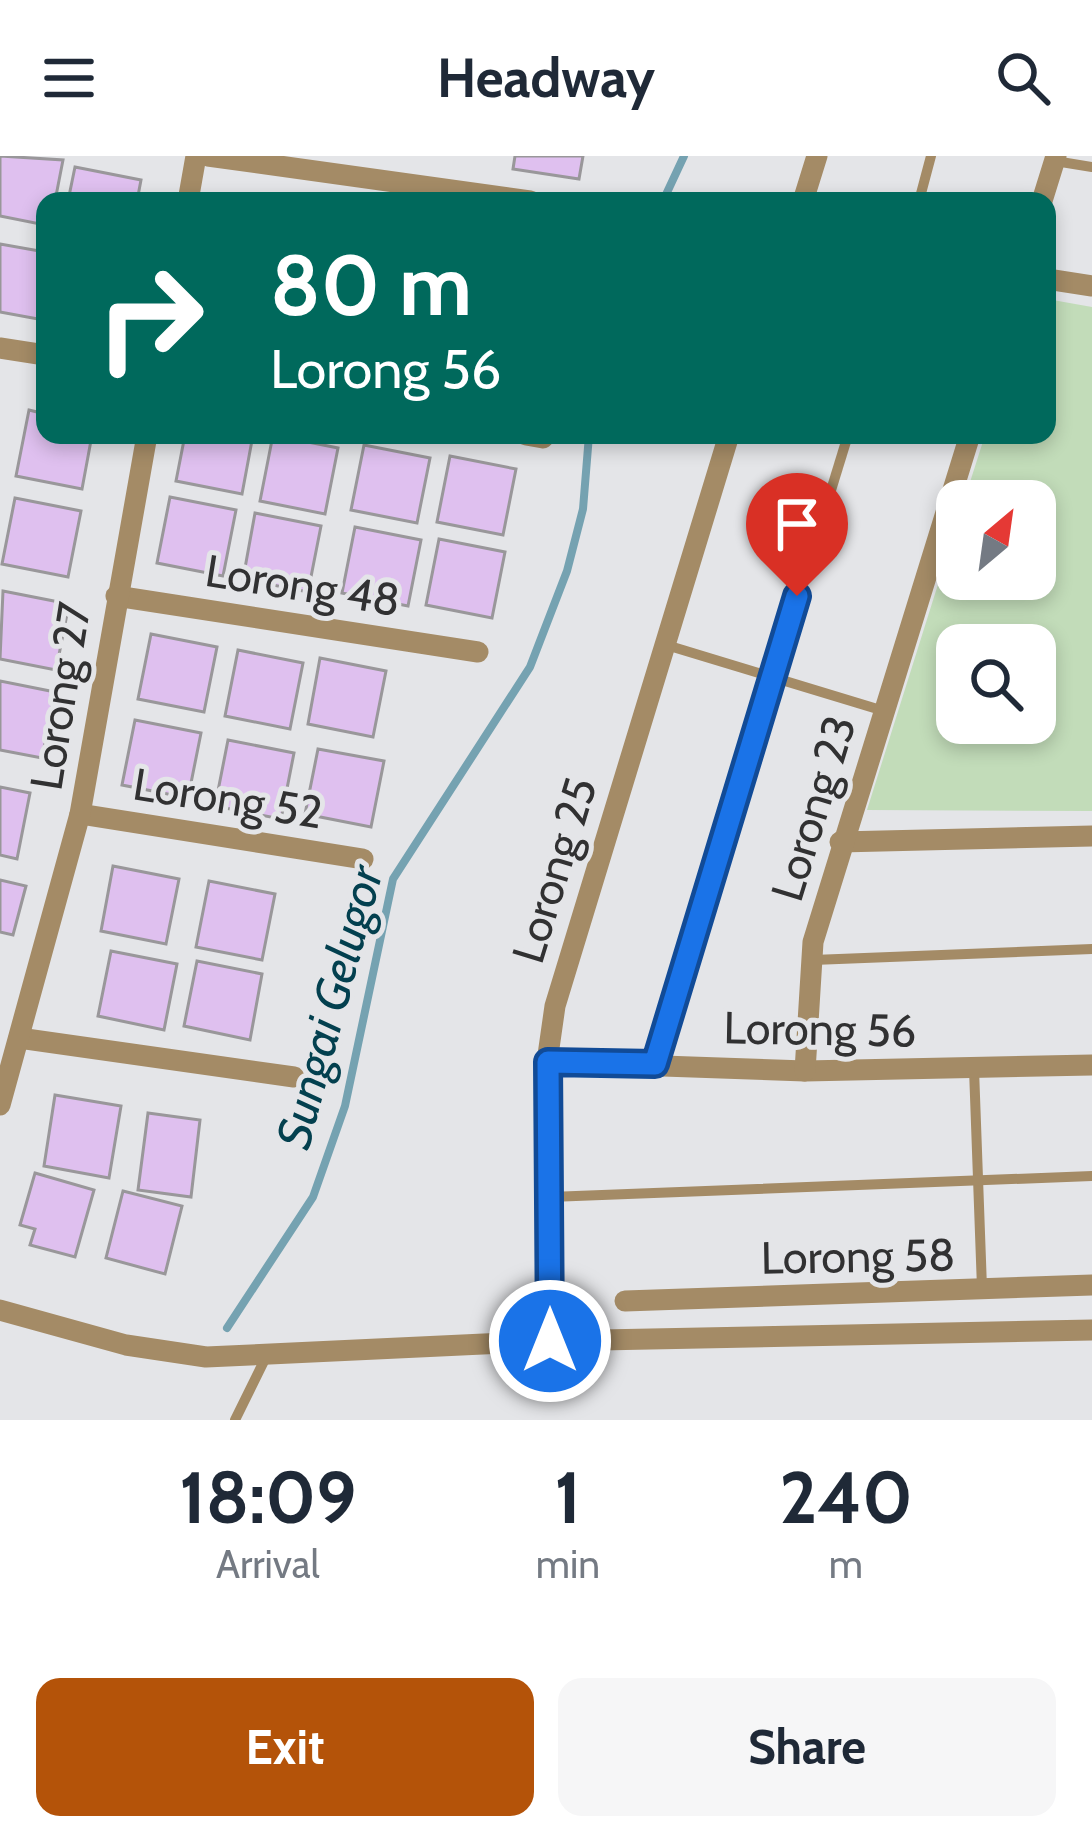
<!DOCTYPE html>
<html lang="en">
<head>
<meta charset="utf-8">
<style>
  :root { --surface:#fff; --page:#f6f6f7; --text:#1f2937; --muted:#747a83; --accent:#b45309 }
  body { margin:0; font-family:Cabin,sans-serif; background:var(--page); color:var(--text); height:100vh; display:flex; flex-direction:column; font-size:45px; white-space:nowrap }
  * { box-sizing:border-box; margin:0 }
  p { font-size:39px; color:var(--muted) }
  .icon { flex:none; width:66px; height:66px; fill:none; stroke:currentColor; stroke-width:2; stroke-linecap:round; stroke-linejoin:round }
  .map { position:relative; height:1264px; overflow:hidden }
  .side { display:flex; flex-direction:column; background:var(--surface); flex:1 }
  .side>* { flex:none }
  .hud { position:absolute; left:36px; top:36px; width:1020px; height:252px; border-radius:24px; box-shadow:0 6px 18px #0003; background:#00695c; color:#fff; overflow:hidden }
  .needle { width:78px; rotate:29deg }
  .tools { position:absolute; left:936px; top:324px; display:grid; gap:24px }
  .tools a { display:grid; place-items:center; width:120px; height:120px; border-radius:24px; background:var(--surface); box-shadow:0 6px 18px #0003; font-size:60px }
  .pin { position:absolute; display:grid; place-items:center; width:102px; height:102px; color:#fff; margin:-123px -51px; border-radius:50% 50% 50% 0; rotate:-45deg; box-shadow:0 0 12px #0007 }
  .pin .icon { rotate:45deg }
  .me { position:absolute; width:132px; margin:-66px; rotate:0deg; stroke-linejoin:round; filter:drop-shadow(0 0 9px #0008) }
  .turn { display:flex; align-items:center; gap:42px; height:252px; padding:0 36px; font-size:54px }
  .turn .icon { width:156px; height:156px; stroke-width:2.5 }
  .turn b { display:block; font-size:84px; line-height:102px }
  .eta { display:flex; justify-content:space-evenly; align-items:center; height:204px; text-align:center }
  .eta b { font-size:72px; font-weight:700; line-height:84px }
  .action { display:flex; gap:24px; margin-top:auto; padding:24px 36px }
  .action a { flex:1; height:138px; border-radius:24px; background:var(--accent); color:#fff; font-size:48px; font-weight:700; line-height:138px; text-align:center }
  .action a+a { background:var(--page); color:var(--text) }
  header { display:flex; justify-content:space-between; align-items:center; height:156px; padding:0 36px; background:var(--surface); font-size:54px; font-weight:700 }
  .map>svg:first-child { display:block }
  .green { fill:#c2dcb9; fill-rule:evenodd }
  .lines { fill:none; stroke-linecap:round; stroke-linejoin:round }
  .stream { stroke:#75a2b1; stroke-width:8 }
  .building { fill:#dfc0ef; stroke:#99979a; stroke-width:3 }
  .lane { stroke:#a48b66; stroke-width:10 }
  .street { stroke:#a48b66; stroke-width:21 }
  .route-casing { stroke:#114b97; stroke-width:30 }
  .route { stroke:#1a73e8; stroke-width:21 }
  .labels { text-anchor:middle; dominant-baseline:central; stroke-width:10; stroke-linejoin:round; paint-order:stroke }
  .street-label { font-size:45px; fill:#313132; stroke:#e4e5e8 }
  .water-label { font-size:48px; font-style:italic; fill:#03404f; stroke:#e4e5e8 }
</style>
</head>
<body>
<header><svg class="icon" aria-label="menu" viewBox="0 0 24 24"><path d="M4 6h16M4 12h16M4 18h16"/></svg>Headway<svg class="icon" aria-label="search" viewBox="0 0 24 24"><circle cx="10" cy="10" r="6"/><path d="M15 15l6 6"/></svg></header>
<div class="map">
<svg width="1092" height="1264" viewBox="0 0 1092 1264">
  <rect width="100%" height="100%" fill="#e4e5e8"/>
  <path class="green" d="M 1047,143 L 1092,151 L 1092,655 L 867,654 L 957,368 L 957,423 L 1035,423 L 1035,345 L 964,345 L 985,279 L 1047,279 ZM 957,489 L 1035,489 L 1035,567 L 957,567 Z"/>
  <g class="lines">
    <g class="stream">
      <path d="M 663,45 L 684,0"/>
      <path d="M 227,1172 L 313,1041 L 345,950 L 393,723 L 530,511 L 567,415 L 583,353 L 589,279"/>
    </g>
  </g>
  <g class="building">
    <path d="M 0,0 L 63,4 L 55,45 L 45,45 L 45,69 L 0,60 Z"/>
    <path d="M 515,0 L 583,0 L 579,23 L 513,13 Z"/>
    <path d="M 75,11 L 141,24 L 137,45 L 68,45 Z"/>
    <path d="M 0,88 L 45,96 L 38,163 L 0,156 Z"/>
    <path d="M 29,254 L 45,258 L 45,279 L 92,279 L 82,333 L 16,320 Z"/>
    <path d="M 185,279 L 253,279 L 242,338 L 176,325 Z"/>
    <path d="M 273,279 L 338,292 L 325,358 L 260,345 Z"/>
    <path d="M 364,289 L 430,302 L 417,367 L 351,354 Z"/>
    <path d="M 450,300 L 516,313 L 503,379 L 437,366 Z"/>
    <path d="M 170,341 L 236,354 L 223,420 L 157,407 Z"/>
    <path d="M 15,342 L 81,355 L 68,421 L 2,408 Z"/>
    <path d="M 255,357 L 321,370 L 308,436 L 243,423 Z"/>
    <path d="M 355,371 L 421,384 L 408,450 L 342,437 Z"/>
    <path d="M 439,383 L 505,396 L 492,462 L 426,449 Z"/>
    <path d="M 3,435 L 69,448 L 56,514 L 0,503 Z"/>
    <path d="M 151,478 L 217,491 L 204,556 L 138,543 Z"/>
    <path d="M 238,494 L 303,507 L 290,573 L 225,560 Z"/>
    <path d="M 320,502 L 386,515 L 373,581 L 308,568 Z"/>
    <path d="M 0,525 L 55,536 L 42,602 L 0,594 Z"/>
    <path d="M 135,564 L 201,577 L 188,642 L 122,629 Z"/>
    <path d="M 228,584 L 294,597 L 281,663 L 215,650 Z"/>
    <path d="M 318,593 L 384,605 L 371,671 L 305,658 Z"/>
    <path d="M 0,631 L 30,637 L 17,703 L 0,699 Z"/>
    <path d="M 113,710 L 179,723 L 166,788 L 101,775 Z"/>
    <path d="M 0,724 L 26,730 L 13,779 L 0,776 Z"/>
    <path d="M 209,725 L 275,738 L 262,804 L 196,791 Z"/>
    <path d="M 111,795 L 177,808 L 164,874 L 98,860 Z"/>
    <path d="M 197,805 L 262,818 L 250,884 L 184,870 Z"/>
    <path d="M 55,939 L 121,950 L 109,1022 L 44,1010 Z"/>
    <path d="M 148,957 L 200,964 L 191,1041 L 138,1034 Z"/>
    <path d="M 35,1017 L 94,1034 L 75,1101 L 30,1089 L 35,1073 L 20,1069 Z"/>
    <path d="M 123,1035 L 182,1050 L 165,1118 L 106,1102 Z"/>
  </g>
  <g class="lines">
    <g class="lane">
      <path d="M 1055,5 L 1092,11"/>
      <path d="M 919,45 L 931,0"/>
      <path d="M 663,488 L 884,555"/>
      <path d="M 813,804 L 1092,793"/>
      <path d="M 655,907 L 848,279"/>
      <path d="M 974,913 L 982,1132"/>
      <path d="M 550,1041 L 1092,1020"/>
      <path d="M 235,1264 L 266,1201"/>
    </g>
    <g class="street">
      <path d="M 208,0 L 530,45"/>
      <path d="M 188,45 L 196,0"/>
      <path d="M 803,45 L 817,0"/>
      <path d="M 1042,45 L 1056,0"/>
      <path d="M 1047,123 L 1092,130"/>
      <path d="M 0,192 L 45,199"/>
      <path d="M 526,279 L 543,282"/>
      <path d="M 116,440 L 478,496"/>
      <path d="M 80,658 L 363,703"/>
      <path d="M 840,686 L 1092,680"/>
      <path d="M 19,882 L 294,921"/>
      <path d="M 547,906 L 805,915 L 1092,909"/>
      <path d="M 805,915 L 813,786 L 970,279"/>
      <path d="M 0,949 L 80,658 L 147,279"/>
      <path d="M 625,1145 L 1092,1129"/>
      <path d="M 0,1154 L 126,1189 L 206,1201 L 550,1185 L 1092,1174"/>
      <path d="M 550,1185 L 547,906 L 555,850 L 729,279"/>
    </g>
  </g>
  <g class="lines">
    <g class="route-casing">
      <path id="route" d="M 550,1185 L 548,906 L 655,908 L 797,440"/>
    </g>
    <use href="#route" class="route"/>
  </g>
  <g class="labels">
    <g class="street-label">
      <text transform="translate(303 429) rotate(9)">Lorong 48</text>
      <text transform="translate(60 540) rotate(-81)">Lorong 27</text>
      <text transform="translate(228 642) rotate(9)">Lorong 52</text>
      <text transform="translate(813 652) rotate(-73)">Lorong 23</text>
      <text transform="translate(554 714) rotate(-73)">Lorong 25</text>
      <text transform="translate(820 873) rotate(1)">Lorong 56</text>
      <text transform="translate(858 1100) rotate(-1)">Lorong 58</text>
    </g>
    <g class="water-label">
      <text transform="translate(329 851) rotate(-75)">Sungai Gelugor</text>
    </g>
  </g>
</svg>
<div class="tools">
<a><svg class="needle" viewBox="-14 -14 28 28"><path d="M0-13l5 13h-10z" fill="#e53935"/><path d="M0 13l5-13h-10z" fill="#747a83"/></svg></a>
<a><svg class="icon" aria-label="search" viewBox="0 0 24 24"><circle cx="10" cy="10" r="6"/><path d="M15 15l6 6"/></svg></a>
</div>
<div class="pin" style="left:797px;top:440px;background:#d93025"><svg class="icon" aria-label="arrive" viewBox="0 0 24 24"><path d="M6 21V4h12l-3 4 3 4H6"/></svg></div>
<svg class="me" style="left:550px;top:1185px" viewBox="-20 -20 40 40"><circle r="17" fill="#1a73e8" stroke="#fff" stroke-width="3"/><path d="M0-11L8 9 0 5-8 9z" fill="#fff"/></svg>
<div class="hud">
<div class="turn"><svg class="icon" aria-label="right" viewBox="0 0 24 24"><path d="M7 20v-9h11M14 6l5 5-5 5"/></svg><div><b>80 m</b>Lorong 56</div></div>
</div>
</div>
<section class="side">
<div class="eta">
<div><b>18:09</b><p>Arrival</p></div>
<div><b>1</b><p>min</p></div>
<div><b>240</b><p>m</p></div>
</div>
<div class="action"><a>Exit</a><a>Share</a></div>
</section>
</body>
</html>
